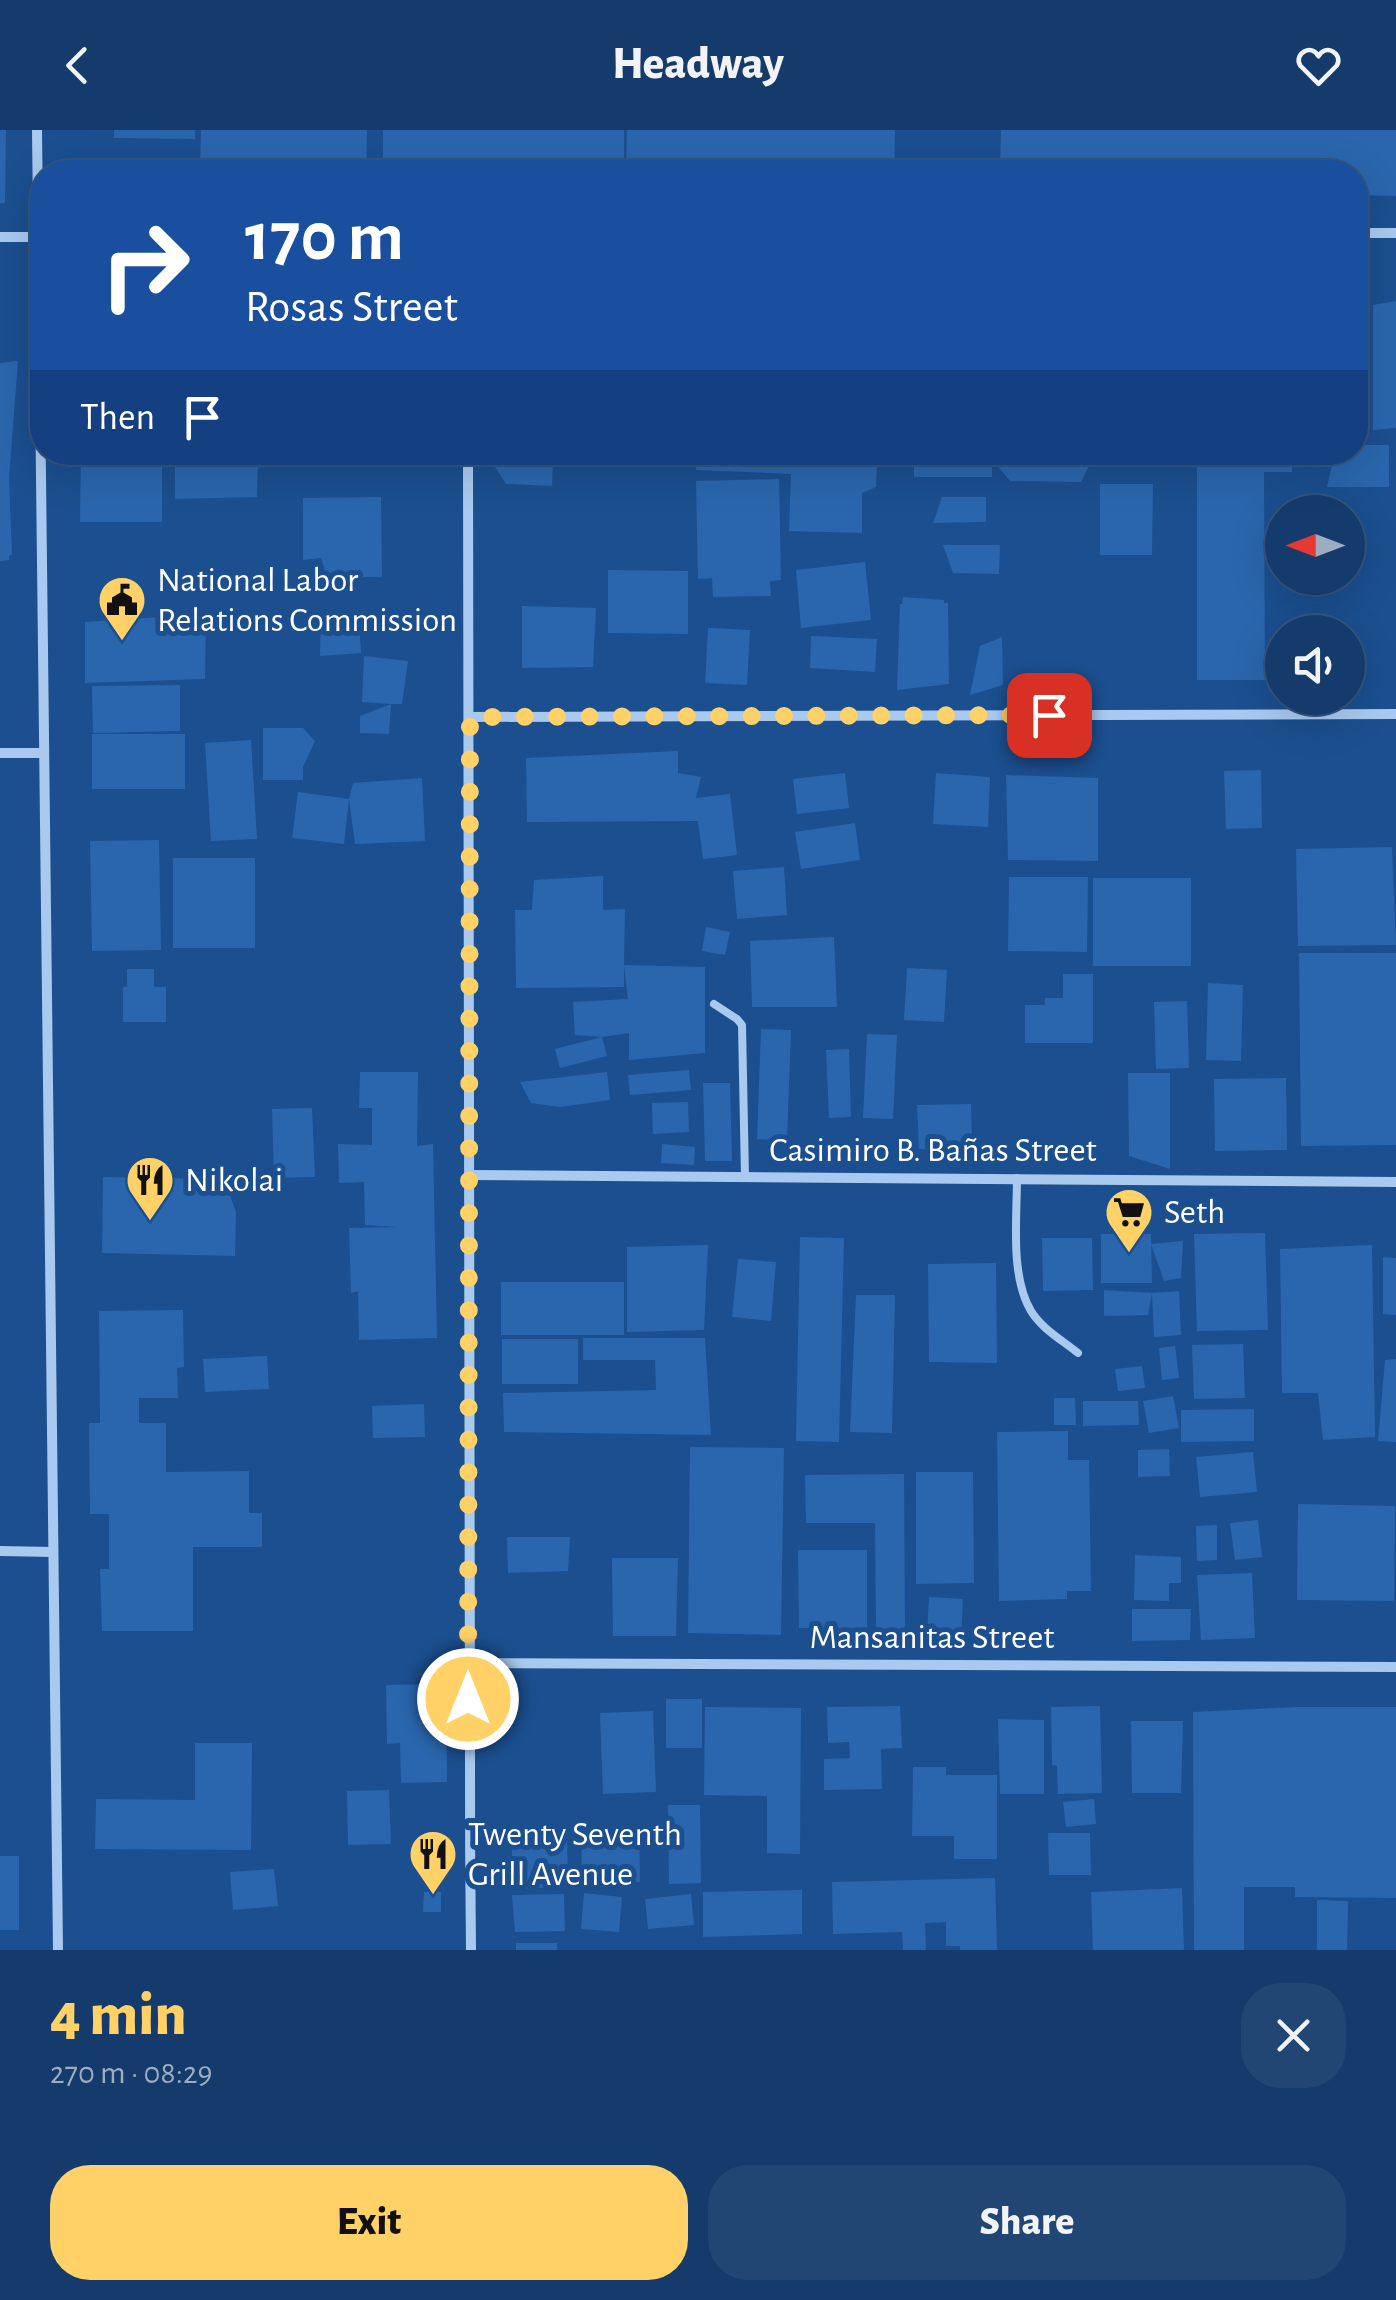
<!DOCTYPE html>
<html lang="en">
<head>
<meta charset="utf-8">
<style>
  :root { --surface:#143b6b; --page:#214673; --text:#f1f3f6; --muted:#9dadc1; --line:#33557e; --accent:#ffd166 }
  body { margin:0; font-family:"Alegreya Sans",sans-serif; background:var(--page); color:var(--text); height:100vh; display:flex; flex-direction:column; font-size:38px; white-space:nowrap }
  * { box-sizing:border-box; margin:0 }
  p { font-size:32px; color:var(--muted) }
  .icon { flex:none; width:55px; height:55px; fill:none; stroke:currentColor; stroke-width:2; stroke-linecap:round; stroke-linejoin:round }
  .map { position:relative; height:1820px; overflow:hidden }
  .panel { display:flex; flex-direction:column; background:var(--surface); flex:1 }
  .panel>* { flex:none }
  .top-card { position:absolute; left:30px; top:30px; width:1338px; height:305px; border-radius:40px; box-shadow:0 10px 40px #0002,0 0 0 2px var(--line); background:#1a4fa0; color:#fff; overflow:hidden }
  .needle { width:65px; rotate:270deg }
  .fabs { position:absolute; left:1265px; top:365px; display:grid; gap:20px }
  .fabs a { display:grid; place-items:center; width:100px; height:100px; border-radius:50%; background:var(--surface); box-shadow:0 10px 40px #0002,0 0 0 2px var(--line); font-size:50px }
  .pin { position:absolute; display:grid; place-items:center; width:85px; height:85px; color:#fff; margin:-42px; border-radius:20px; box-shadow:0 5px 15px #0006 }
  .me { position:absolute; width:110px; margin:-55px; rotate:0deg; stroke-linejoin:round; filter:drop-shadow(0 0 8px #0008) }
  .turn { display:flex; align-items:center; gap:35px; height:210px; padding:0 50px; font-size:45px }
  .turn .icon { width:130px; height:130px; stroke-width:2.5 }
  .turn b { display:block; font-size:70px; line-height:85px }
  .then { display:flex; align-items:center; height:95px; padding:0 50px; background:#0003; gap:20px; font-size:38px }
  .round { display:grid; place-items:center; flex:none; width:105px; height:105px; border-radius:40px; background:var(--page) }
  .headline { display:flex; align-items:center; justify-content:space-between; height:170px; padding:0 50px }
  h1 { font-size:60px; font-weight:800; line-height:75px; color:var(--accent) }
  .button { display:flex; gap:20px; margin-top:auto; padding:20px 50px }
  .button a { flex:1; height:115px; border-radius:40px; background:var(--accent); color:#111; font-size:40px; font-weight:800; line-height:115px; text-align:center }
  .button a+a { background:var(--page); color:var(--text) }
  header { display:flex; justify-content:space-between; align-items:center; height:130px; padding:0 50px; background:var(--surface); font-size:45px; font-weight:800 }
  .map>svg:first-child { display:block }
  .building { fill:#2a66ad }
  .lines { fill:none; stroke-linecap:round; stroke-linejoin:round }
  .lane { stroke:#a9c9ee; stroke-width:8 }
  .street { stroke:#a9c9ee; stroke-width:10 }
  .route { stroke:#ffd166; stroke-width:18; stroke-dasharray:0 32.4 }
  .labels { text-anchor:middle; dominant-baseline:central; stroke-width:10; stroke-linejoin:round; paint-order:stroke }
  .poi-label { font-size:35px; fill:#fff; stroke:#1b4f8f; text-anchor:start }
  .street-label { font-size:35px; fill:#fff; stroke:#1b4f8f }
</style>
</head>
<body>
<header><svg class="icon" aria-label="back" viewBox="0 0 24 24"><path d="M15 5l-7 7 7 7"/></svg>Headway<svg class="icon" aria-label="heart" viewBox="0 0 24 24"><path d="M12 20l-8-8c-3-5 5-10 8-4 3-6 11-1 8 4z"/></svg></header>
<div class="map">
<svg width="1396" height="1820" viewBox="0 0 1396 1820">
  <rect width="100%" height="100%" fill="#1b4f8f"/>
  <g class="building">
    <path d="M 0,0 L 6,0 L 5,73 L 0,73 Z"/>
    <path d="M 114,0 L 195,0 L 195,9 L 114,8 Z"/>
    <path d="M 201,0 L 367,0 L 366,42 L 200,42 Z"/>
    <rect x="383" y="0" width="241" height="42"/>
    <path d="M 627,0 L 895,0 L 894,42 L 626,42 Z"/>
    <path d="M 1001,0 L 1396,0 L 1396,66 L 1355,65 L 1355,42 L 1000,42 Z"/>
    <path d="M 1396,171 L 1396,298 L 1373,300 L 1373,175 Z"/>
    <path d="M 18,231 L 9,348 L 12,425 L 9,426 L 9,430 L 0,431 L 0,233 Z"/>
    <path d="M 1355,315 L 1389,315 L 1389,357 L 1327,357 L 1335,322 L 1355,322 Z"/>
    <path d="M 81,322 L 162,322 L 162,392 L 80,392 Z"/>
    <path d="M 175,322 L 258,322 L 257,367 L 175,369 Z"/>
    <path d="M 696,322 L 894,322 L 894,337 L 877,337 L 876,357 L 862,363 L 862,403 L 789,401 L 791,344 L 696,340 Z"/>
    <path d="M 914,322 L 992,322 L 992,329 L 1049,322 L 1096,322 L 1081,352 L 1010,351 L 992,329 L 992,347 L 914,347 Z"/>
    <path d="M 1197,322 L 1292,322 L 1292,342 L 1264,342 L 1265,550 L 1197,550 Z"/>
    <path d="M 490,329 L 553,331 L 552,356 L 506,354 Z"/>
    <path d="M 779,349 L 781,450 L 770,451 L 771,466 L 713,467 L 712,448 L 698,449 L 696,351 Z"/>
    <path d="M 1100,354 L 1153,354 L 1152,425 L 1100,425 Z"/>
    <path d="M 381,367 L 382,447 L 327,447 L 321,428 L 303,430 L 303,368 Z"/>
    <path d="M 942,367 L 986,367 L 986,392 L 933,393 Z"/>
    <path d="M 943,415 L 1000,415 L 999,444 L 953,443 Z"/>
    <path d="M 865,432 L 871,490 L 801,498 L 796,440 Z"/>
    <path d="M 608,440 L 688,441 L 688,504 L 608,503 Z"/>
    <path d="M 903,467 L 944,470 L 944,473 L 948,473 L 949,554 L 897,560 L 900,474 L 902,474 Z"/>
    <path d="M 522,476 L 596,478 L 593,537 L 522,538 Z"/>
    <path d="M 206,484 L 205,549 L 85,553 L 85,492 Z"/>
    <path d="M 321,486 L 359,488 L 361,523 L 320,526 Z"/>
    <path d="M 708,498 L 750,500 L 747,555 L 705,553 Z"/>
    <path d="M 811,506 L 877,509 L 875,542 L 810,538 Z"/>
    <path d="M 1002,507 L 1003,555 L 970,565 L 980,516 Z"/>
    <path d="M 364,526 L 408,531 L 402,574 L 391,574 L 389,604 L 360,603 L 360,586 L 391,574 L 362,572 Z"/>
    <path d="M 180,555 L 180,601 L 93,603 L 92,556 Z"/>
    <path d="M 263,598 L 303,598 L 315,611 L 303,637 L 303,650 L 263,650 Z"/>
    <rect x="92" y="604" width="93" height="55"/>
    <path d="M 251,610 L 257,709 L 211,711 L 205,613 Z"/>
    <path d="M 678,621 L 678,643 L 701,647 L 696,668 L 730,664 L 737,725 L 703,729 L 698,691 L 527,692 L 526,628 Z"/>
    <path d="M 1261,640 L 1262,698 L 1226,699 L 1224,641 Z"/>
    <path d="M 845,643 L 849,678 L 797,684 L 793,649 Z"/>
    <path d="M 936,643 L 990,647 L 988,697 L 933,694 Z"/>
    <path d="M 1006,645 L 1098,648 L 1098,731 L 1008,730 Z"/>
    <path d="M 422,648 L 425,711 L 355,714 L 349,669 L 353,653 Z"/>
    <path d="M 298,662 L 349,669 L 344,714 L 292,708 Z"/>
    <path d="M 855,693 L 860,730 L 801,739 L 795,702 Z"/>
    <path d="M 159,710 L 161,820 L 92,821 L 90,711 Z"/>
    <path d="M 1392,717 L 1396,815 L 1298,816 L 1296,719 Z"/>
    <rect x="173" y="728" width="82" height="90"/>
    <path d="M 784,737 L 787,785 L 737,789 L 733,741 Z"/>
    <path d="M 603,746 L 603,780 L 625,779 L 624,835 L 705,837 L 705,923 L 629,930 L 629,903 L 602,907 L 575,905 L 573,872 L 628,869 L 624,835 L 624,857 L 516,858 L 515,780 L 532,780 L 534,750 Z"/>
    <path d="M 1009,747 L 1088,747 L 1087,822 L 1008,821 Z"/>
    <rect x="1093" y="748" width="98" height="88"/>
    <path d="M 706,797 L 730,802 L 725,825 L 702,821 Z"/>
    <path d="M 834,807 L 837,877 L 752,877 L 750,811 Z"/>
    <path d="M 1299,823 L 1396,823 L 1396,1015 L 1301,1016 Z"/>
    <path d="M 907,838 L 947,840 L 944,892 L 904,890 Z"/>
    <path d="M 127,839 L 154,839 L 154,857 L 166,857 L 166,892 L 123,892 L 123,857 L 127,857 Z"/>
    <path d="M 1063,844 L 1093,844 L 1093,913 L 1025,913 L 1025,875 L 1045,875 L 1045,868 L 1063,868 Z"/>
    <path d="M 1208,853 L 1243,855 L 1241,931 L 1206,930 Z"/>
    <path d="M 1187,871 L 1189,938 L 1156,939 L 1154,872 Z"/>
    <path d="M 761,899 L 791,900 L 787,1010 L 757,1009 Z"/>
    <path d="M 867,904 L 897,905 L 893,989 L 863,988 Z"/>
    <path d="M 602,907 L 607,926 L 560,938 L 555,919 Z"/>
    <path d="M 849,919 L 851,987 L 829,988 L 826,920 Z"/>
    <path d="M 689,940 L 691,960 L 630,965 L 628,945 Z"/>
    <path d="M 360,942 L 418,942 L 417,1016 L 433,1014 L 437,1208 L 359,1210 L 358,1161 L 351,1163 L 349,1098 L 397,1097 L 365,1095 L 364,1052 L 339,1053 L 338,1014 L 372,1015 L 372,978 L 359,978 Z"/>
    <path d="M 607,942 L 610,970 L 560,977 L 531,973 L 520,952 Z"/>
    <path d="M 1128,943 L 1170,943 L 1170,1039 L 1129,1026 Z"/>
    <path d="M 1286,948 L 1287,1020 L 1215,1021 L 1214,949 Z"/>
    <path d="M 703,953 L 730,953 L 732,1031 L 705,1031 Z"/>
    <path d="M 688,972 L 689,1002 L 653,1004 L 652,973 Z"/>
    <path d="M 971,974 L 972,1013 L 946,1014 L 946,1019 L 919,1019 L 917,975 Z"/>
    <path d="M 312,978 L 315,1047 L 274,1048 L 272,979 Z"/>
    <path d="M 662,1014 L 695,1017 L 694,1035 L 661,1033 Z"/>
    <path d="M 103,1047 L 224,1049 L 236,1082 L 235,1126 L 102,1123 Z"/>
    <path d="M 1265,1103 L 1268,1200 L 1197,1201 L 1194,1104 Z"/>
    <path d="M 1101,1104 L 1151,1104 L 1152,1153 L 1101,1153 Z"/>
    <path d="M 800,1107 L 844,1108 L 839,1312 L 796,1311 Z"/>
    <path d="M 1042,1108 L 1092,1108 L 1093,1160 L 1043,1161 Z"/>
    <path d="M 1183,1111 L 1181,1148 L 1164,1151 L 1151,1114 Z"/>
    <path d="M 708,1115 L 704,1200 L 627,1202 L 627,1117 Z"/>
    <path d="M 1372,1115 L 1375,1307 L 1323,1310 L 1318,1263 L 1282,1263 L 1280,1119 Z"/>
    <path d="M 1383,1127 L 1396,1128 L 1396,1185 L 1383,1184 Z"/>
    <path d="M 738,1129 L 776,1132 L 771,1191 L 732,1187 Z"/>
    <path d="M 996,1133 L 997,1233 L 929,1232 L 928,1134 Z"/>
    <rect x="501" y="1152" width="123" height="53"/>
    <path d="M 1104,1160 L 1152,1163 L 1179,1161 L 1181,1205 L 1154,1207 L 1152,1163 L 1148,1185 L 1104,1186 Z"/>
    <path d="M 856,1165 L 895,1165 L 892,1303 L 850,1302 Z"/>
    <path d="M 183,1180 L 184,1237 L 177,1238 L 178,1268 L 139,1268 L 139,1293 L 166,1293 L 166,1342 L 249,1341 L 249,1383 L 262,1383 L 262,1417 L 193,1417 L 193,1501 L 102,1501 L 100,1439 L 109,1439 L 109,1384 L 90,1384 L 89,1293 L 100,1293 L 99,1181 Z"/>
    <path d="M 583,1208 L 705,1208 L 711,1305 L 504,1302 L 503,1263 L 656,1260 L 655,1230 L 583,1230 Z"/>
    <rect x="502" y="1209" width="76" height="45"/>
    <path d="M 1243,1214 L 1245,1268 L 1194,1269 L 1192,1215 Z"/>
    <path d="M 1175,1216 L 1179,1248 L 1162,1250 L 1159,1218 Z"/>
    <path d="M 267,1226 L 269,1259 L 205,1262 L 203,1229 Z"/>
    <path d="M 1396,1229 L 1396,1312 L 1378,1311 L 1385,1230 Z"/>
    <path d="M 1142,1236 L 1145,1258 L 1118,1261 L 1115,1239 Z"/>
    <path d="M 1173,1266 L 1179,1298 L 1149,1303 L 1143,1271 Z"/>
    <path d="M 1054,1268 L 1075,1268 L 1076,1295 L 1054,1295 Z"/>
    <path d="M 1083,1271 L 1138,1271 L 1139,1295 L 1083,1296 Z"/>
    <path d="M 424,1274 L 425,1307 L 373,1308 L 372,1276 Z"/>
    <path d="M 1254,1279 L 1254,1311 L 1181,1312 L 1181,1280 Z"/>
    <path d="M 1068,1301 L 1068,1330 L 1089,1330 L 1091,1461 L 1067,1461 L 1067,1469 L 999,1471 L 997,1302 Z"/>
    <path d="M 690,1317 L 784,1318 L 781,1505 L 688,1503 Z"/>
    <path d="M 1169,1319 L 1170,1346 L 1138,1347 L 1138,1320 Z"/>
    <path d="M 1253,1322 L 1257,1362 L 1200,1367 L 1196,1327 Z"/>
    <path d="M 916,1342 L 973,1342 L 974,1453 L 916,1454 Z"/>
    <path d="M 904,1344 L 905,1500 L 876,1500 L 875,1393 L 806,1393 L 805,1345 Z"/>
    <path d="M 1298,1374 L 1395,1376 L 1394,1471 L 1297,1470 Z"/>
    <path d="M 1258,1390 L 1262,1427 L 1235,1430 L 1230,1393 Z"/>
    <path d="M 1217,1395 L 1217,1430 L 1197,1431 L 1196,1396 Z"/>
    <path d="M 507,1407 L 570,1407 L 568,1441 L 508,1443 Z"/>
    <path d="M 798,1420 L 867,1420 L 867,1498 L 799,1498 Z"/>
    <path d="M 1135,1425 L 1181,1427 L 1181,1453 L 1169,1453 L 1169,1471 L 1134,1470 Z"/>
    <path d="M 612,1428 L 678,1428 L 676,1506 L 613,1506 Z"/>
    <path d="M 1252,1443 L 1255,1508 L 1201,1510 L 1197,1445 Z"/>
    <path d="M 929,1467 L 963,1469 L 961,1506 L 927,1504 Z"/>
    <path d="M 1132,1479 L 1191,1479 L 1190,1510 L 1132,1511 Z"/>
    <path d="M 446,1554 L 447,1652 L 401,1653 L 400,1613 L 387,1614 L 386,1555 Z"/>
    <rect x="666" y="1569" width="36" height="49"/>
    <path d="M 900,1576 L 902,1618 L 881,1619 L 882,1659 L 824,1660 L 824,1629 L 850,1628 L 849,1612 L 828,1613 L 827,1577 Z"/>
    <path d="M 1100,1576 L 1102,1663 L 1058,1664 L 1057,1636 L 1052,1635 L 1051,1577 Z"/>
    <path d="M 705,1577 L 801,1578 L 800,1724 L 767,1723 L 767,1666 L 704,1665 Z"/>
    <path d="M 1297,1577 L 1396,1577 L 1396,1768 L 1295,1767 L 1295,1757 L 1244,1757 L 1244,1820 L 1194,1820 L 1193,1582 Z"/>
    <path d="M 653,1581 L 656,1662 L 603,1664 L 600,1583 Z"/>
    <path d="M 998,1589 L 1044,1590 L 1044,1664 L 1000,1664 Z"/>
    <path d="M 1131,1591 L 1183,1591 L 1181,1663 L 1132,1663 Z"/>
    <path d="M 195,1613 L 252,1613 L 251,1720 L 95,1719 L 96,1669 L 195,1670 Z"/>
    <path d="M 913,1637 L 946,1637 L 946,1645 L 997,1645 L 997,1729 L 954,1729 L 954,1706 L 912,1706 Z"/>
    <path d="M 389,1660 L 391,1714 L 348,1715 L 347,1661 Z"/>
    <path d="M 1094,1669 L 1096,1694 L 1066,1697 L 1063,1672 Z"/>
    <path d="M 668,1675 L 700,1675 L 701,1753 L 669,1754 Z"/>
    <path d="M 639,1697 L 640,1752 L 582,1753 L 581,1698 Z"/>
    <path d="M 1048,1703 L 1090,1703 L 1091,1745 L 1049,1745 Z"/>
    <path d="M 567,1708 L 568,1757 L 512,1759 L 512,1710 Z"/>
    <rect x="0" y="1726" width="19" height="74"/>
    <path d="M 274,1739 L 278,1776 L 233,1780 L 230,1742 Z"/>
    <path d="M 995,1748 L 997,1820 L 960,1820 L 960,1816 L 946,1816 L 946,1792 L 925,1793 L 926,1820 L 903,1820 L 902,1802 L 833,1804 L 832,1752 Z"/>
    <path d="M 1182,1758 L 1184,1820 L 1093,1820 L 1091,1762 Z"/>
    <path d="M 802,1760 L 802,1804 L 703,1807 L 703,1762 Z"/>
    <path d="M 424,1762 L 441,1762 L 441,1782 L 423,1782 Z"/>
    <path d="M 584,1763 L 622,1767 L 619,1802 L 581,1799 Z"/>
    <path d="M 564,1764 L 565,1801 L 515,1802 L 512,1765 Z"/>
    <path d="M 691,1764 L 694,1795 L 648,1799 L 645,1769 Z"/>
    <path d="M 1317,1770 L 1348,1771 L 1347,1820 L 1317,1820 Z"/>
    <rect x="516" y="1813" width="41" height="7"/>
  </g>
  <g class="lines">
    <g class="lane">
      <path d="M 714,874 L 737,889 L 742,895 L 745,1047"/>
      <path d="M 1017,1048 C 1017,1088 1010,1146 1031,1181 C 1042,1199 1062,1210 1078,1223"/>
    </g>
    <g class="street">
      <path d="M 37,0 L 58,1820"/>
      <path d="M 1355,103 L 1396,103"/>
      <path d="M 0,107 L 42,107"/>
      <path d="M 468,322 C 471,822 466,1321 471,1820"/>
      <path d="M 470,587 L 1396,584"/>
      <path d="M 0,623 L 43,623"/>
      <path d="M 469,1045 L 1396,1052"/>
      <path d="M 0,1421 L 53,1422"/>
      <path d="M 468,1533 L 1396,1537"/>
    </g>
  </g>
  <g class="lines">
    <path class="route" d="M 468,1569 L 470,587 L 1049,585"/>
  </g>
  <defs>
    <g id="civic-pin" transform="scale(2.5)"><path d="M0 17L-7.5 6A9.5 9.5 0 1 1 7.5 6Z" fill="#ffd166" stroke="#1b4f8f"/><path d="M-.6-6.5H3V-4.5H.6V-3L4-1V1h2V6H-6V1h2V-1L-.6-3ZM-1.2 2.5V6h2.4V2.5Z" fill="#111"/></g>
    <g id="restaurant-pin" transform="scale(2.5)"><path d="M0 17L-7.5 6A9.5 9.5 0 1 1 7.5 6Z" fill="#ffd166" stroke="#1b4f8f"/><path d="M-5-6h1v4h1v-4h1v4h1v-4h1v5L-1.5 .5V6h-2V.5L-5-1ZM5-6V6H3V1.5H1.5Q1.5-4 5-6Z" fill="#111"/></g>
    <g id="supermarket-pin" transform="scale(2.5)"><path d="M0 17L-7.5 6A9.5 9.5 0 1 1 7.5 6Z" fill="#ffd166" stroke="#1b4f8f"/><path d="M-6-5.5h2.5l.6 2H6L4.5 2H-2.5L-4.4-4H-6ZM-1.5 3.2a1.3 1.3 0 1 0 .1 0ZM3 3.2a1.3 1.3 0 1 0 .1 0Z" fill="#111"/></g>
  </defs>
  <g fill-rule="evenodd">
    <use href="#civic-pin" x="122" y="470"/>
    <use href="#restaurant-pin" x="150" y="1050"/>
    <use href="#supermarket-pin" x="1129" y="1082"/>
    <use href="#restaurant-pin" x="433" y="1724"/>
  </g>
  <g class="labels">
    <g class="poi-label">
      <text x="157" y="450">National Labor<tspan x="157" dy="40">Relations Commission</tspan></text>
      <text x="185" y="1050">Nikolai</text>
      <text x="1164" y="1082">Seth</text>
      <text x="468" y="1704">Twenty Seventh<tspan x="468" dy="40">Grill Avenue</tspan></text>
    </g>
    <g class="street-label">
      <text x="933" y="1020">Casimiro B. Bañas Street</text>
      <text x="932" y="1507">Mansanitas Street</text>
    </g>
  </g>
</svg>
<div class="fabs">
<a><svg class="needle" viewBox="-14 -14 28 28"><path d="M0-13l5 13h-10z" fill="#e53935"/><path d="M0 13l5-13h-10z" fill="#9dadc1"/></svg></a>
<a><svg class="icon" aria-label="sound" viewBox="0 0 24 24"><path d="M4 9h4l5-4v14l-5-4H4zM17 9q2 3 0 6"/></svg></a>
</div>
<div class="pin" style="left:1049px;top:585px;background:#d93025"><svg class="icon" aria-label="arrive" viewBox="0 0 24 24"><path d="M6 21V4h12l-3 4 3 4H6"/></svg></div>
<svg class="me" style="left:468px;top:1569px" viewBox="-20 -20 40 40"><circle r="17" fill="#ffd166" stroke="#fff" stroke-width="3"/><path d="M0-11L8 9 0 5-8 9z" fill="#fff"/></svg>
<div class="top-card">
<div class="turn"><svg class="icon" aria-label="right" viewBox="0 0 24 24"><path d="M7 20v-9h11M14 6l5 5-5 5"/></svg><div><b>170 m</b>Rosas Street</div></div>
<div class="then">Then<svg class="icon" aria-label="arrive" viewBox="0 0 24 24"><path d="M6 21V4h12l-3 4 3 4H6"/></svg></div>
</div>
</div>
<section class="panel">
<div class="headline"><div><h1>4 min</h1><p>270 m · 08:29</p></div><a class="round"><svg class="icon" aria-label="close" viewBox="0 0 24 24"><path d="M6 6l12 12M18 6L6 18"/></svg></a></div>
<div class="button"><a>Exit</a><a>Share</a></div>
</section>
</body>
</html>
